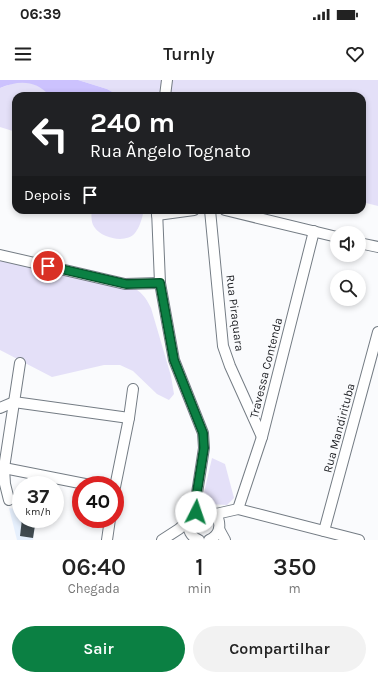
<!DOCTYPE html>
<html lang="pt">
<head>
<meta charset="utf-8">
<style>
  :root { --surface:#fff; --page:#f2f2f2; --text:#222; --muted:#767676; --accent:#0b8043 }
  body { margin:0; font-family:Karla,sans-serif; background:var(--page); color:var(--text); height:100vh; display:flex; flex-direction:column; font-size:15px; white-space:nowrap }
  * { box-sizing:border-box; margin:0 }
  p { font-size:13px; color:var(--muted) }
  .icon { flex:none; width:22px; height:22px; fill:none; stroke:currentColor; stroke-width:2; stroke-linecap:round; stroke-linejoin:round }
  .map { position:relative; height:460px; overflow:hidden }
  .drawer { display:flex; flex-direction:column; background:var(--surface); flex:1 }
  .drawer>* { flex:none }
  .guide { position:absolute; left:12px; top:12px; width:354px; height:122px; border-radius:12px; box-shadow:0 2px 6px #0003; background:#202124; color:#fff; overflow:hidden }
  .tools { position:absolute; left:330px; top:146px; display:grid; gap:8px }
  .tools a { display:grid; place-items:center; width:36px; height:36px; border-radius:50%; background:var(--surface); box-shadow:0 2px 6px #0003; font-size:20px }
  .speed { position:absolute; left:12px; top:396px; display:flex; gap:8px; font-size:20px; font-weight:700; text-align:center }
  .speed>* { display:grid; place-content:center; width:52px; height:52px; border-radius:50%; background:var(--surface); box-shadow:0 2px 6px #0003; line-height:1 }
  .speed small { font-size:10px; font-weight:400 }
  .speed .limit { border:6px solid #d22; background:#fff; color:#111 }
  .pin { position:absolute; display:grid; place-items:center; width:34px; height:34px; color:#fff; margin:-17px; border:2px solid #fff; border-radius:50%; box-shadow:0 1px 4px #0007 }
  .me { position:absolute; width:44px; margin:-22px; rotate:4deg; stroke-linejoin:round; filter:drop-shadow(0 0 3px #0008) }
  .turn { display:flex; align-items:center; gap:14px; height:84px; padding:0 12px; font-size:18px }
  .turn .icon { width:52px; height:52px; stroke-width:2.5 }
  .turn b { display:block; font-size:28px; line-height:34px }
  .then { display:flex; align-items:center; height:38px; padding:0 12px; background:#0003; gap:8px; font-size:15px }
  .eta { display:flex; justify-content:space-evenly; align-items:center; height:68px; text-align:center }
  .eta b { font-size:24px; font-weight:600; line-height:28px }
  .action { display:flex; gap:8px; margin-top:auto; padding:8px 12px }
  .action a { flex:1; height:46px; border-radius:24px; background:var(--accent); color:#fff; font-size:16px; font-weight:600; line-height:46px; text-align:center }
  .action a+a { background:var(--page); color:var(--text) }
  .status { display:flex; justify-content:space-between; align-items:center; height:28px; padding:0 20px; background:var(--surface); direction:ltr }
  .status svg { height:11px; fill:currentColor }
  header { display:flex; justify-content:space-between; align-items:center; height:52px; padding:0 12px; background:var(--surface); font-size:18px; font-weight:600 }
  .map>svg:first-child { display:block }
  .built { fill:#e6f0fd }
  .green { fill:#e4e0f8 }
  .forest { fill:#ccc2fe }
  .building { fill:#414b50 }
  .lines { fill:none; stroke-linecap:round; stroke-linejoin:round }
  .minor-casing { stroke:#747c84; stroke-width:12 }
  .minor { stroke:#fff; stroke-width:10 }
  .route-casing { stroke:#07532c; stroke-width:10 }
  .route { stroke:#0b8043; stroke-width:7 }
  .labels { text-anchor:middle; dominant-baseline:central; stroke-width:4; stroke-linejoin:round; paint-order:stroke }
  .street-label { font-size:12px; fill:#1a1c20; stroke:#fafbfd }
</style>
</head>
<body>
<div class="status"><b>06:39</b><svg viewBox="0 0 49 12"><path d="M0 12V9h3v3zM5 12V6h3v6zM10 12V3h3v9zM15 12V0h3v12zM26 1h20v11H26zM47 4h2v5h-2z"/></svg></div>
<header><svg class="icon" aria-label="menu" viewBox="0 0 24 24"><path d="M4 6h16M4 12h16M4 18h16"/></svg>Turnly<svg class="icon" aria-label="heart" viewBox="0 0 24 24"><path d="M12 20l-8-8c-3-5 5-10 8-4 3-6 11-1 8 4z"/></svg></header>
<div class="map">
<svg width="378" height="460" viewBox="0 0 378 460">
  <rect width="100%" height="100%" fill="#fafbfd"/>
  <path class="built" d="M 9,428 L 21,430 L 21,439 L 36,439 L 33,460 L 17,460 Z"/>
  <g class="green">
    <path d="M 78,0 L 378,0 L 378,126 L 362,122 L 362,16 L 120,16 L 107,9 Z"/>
    <path d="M 20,1 C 34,1 41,5 50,16 L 16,16 L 16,52 L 0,47 L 0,8 Z"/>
    <path d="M 92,130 L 144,130 C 142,138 140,147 135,153 C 126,164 102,158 95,148 C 91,143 91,136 92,130 Z"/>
    <path d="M 0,174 L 119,202 C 136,208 143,211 151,228 L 171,296 L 174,314 L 169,320 L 157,314 L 133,291 L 120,285 L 104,285 L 52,297 L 0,270 Z"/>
    <path d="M 212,378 L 225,384 L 234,418 L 227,425 L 208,424 L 203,417 Z"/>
  </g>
  <path class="forest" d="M 0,0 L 78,0 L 107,9 L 120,16 L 50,16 C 36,0 19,0 0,8 Z"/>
  <path class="building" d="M 22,439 L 36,439 L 33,458 L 20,456 Z"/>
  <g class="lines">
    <g class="minor-casing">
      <g id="minor">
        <path d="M 165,16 L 167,0"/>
        <path d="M 157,130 L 160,203 L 174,280 L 203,353 L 204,368 L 197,413 L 196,432"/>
        <path d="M 210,130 L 223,266 L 230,286 L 262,357"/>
        <path d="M 225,130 L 337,157"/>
        <path d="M 157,135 L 194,130"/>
        <path d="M 359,163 L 378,167"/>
        <path d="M 0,175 L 125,204 L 160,203"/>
        <path d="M 0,328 L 14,322 L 129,338"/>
        <path d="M 4,388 L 90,405"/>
        <path d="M 115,407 L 129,338 L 133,309"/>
        <path d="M 9,420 L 5,404 L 4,388 L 20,283"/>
        <path d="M 238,429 L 262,357 L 314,151"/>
        <path d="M 216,434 L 238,429 L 359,460"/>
        <path d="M 219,449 L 225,460"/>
        <path d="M 324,451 L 378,252"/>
        <path d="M 107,460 L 110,439"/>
        <path d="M 162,460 L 179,449 L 189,440"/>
        <path d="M 199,460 C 182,453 187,432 204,429 L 216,434 C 222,445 220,455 209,460"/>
      </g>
    </g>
    <use href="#minor" class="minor"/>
  </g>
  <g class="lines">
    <g class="route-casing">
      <path id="route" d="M 48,186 L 126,204 L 160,203 L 174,280 L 203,353 L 204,368 L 197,412 L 196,432"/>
    </g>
    <use href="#route" class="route"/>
  </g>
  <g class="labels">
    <g class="street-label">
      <text transform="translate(235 233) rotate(83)">Rua Piraquara</text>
      <text transform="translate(266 288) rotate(-76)">Travessa Contenda</text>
      <text transform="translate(339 348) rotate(-75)">Rua Mandirituba</text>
    </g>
  </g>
</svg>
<div class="tools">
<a><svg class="icon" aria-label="sound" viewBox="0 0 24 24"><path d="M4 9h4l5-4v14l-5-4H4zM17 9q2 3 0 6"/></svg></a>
<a><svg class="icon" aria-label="search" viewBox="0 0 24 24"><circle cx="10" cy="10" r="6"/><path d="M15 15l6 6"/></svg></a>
</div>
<div class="speed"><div>37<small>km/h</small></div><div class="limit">40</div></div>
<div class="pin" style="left:48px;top:186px;background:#d93025"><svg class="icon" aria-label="arrive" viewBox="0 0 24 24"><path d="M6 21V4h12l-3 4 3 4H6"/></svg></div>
<svg class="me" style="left:196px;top:432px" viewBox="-20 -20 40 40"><circle r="19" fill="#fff"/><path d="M0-13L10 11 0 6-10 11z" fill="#0b8043"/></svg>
<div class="guide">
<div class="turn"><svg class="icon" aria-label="left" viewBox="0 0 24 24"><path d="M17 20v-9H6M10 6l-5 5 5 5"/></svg><div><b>240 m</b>Rua Ângelo Tognato</div></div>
<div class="then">Depois<svg class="icon" aria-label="arrive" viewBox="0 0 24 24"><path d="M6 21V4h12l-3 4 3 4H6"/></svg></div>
</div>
</div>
<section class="drawer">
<div class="eta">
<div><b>06:40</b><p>Chegada</p></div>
<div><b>1</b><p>min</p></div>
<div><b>350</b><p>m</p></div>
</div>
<div class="action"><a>Sair</a><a>Compartilhar</a></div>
</section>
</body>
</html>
